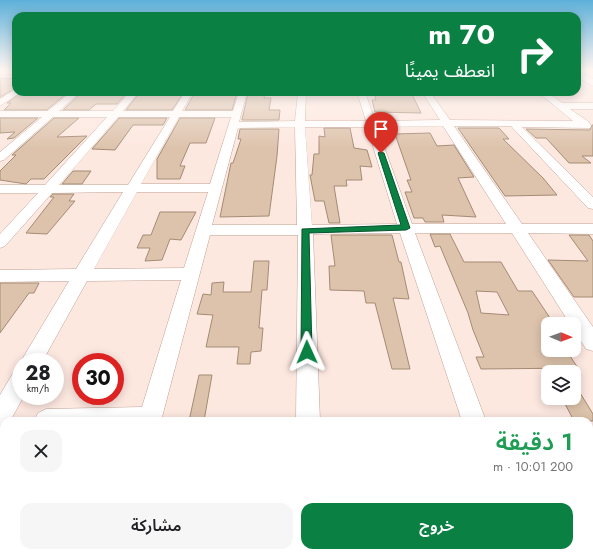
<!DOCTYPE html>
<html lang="ar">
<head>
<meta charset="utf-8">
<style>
  :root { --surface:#fff; --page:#f6f6f6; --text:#202124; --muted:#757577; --accent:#0b8043 }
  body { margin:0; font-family:Jost,"Noto Sans Arabic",sans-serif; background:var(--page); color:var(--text); direction:rtl; height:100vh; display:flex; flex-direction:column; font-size:15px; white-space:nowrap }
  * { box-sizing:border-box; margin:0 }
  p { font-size:13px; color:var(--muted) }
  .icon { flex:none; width:22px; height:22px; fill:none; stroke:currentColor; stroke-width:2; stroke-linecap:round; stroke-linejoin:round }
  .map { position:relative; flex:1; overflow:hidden; direction:ltr }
  .side { position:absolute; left:0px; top:417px; width:593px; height:140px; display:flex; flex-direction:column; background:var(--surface); border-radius:12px 12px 0 0; box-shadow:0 2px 10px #0003; direction:rtl }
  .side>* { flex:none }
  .top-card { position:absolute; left:12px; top:12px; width:569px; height:84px; border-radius:12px; box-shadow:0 2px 10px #0003; direction:rtl; background:#0b8043; color:#fff; overflow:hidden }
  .needle { width:26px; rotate:91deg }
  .controls { position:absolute; left:541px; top:317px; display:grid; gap:8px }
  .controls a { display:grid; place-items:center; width:40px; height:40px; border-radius:8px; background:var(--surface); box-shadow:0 2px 10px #0003; font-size:20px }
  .speed { position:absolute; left:12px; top:353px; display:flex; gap:8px; font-size:20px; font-weight:700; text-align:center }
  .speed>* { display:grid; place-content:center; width:52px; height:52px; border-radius:50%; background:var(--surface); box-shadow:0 2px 10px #0003; line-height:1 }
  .speed small { font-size:10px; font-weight:400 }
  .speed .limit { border:6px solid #d22; background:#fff; color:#111 }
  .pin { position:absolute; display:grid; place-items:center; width:34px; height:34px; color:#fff; margin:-41px -17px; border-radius:50% 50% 50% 0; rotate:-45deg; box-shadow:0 0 4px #0007 }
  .pin .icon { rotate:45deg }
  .me { position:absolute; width:44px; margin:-22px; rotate:359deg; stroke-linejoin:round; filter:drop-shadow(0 0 3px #0008) }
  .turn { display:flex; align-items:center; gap:14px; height:84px; padding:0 20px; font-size:18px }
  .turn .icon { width:52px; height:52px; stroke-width:2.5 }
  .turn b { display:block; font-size:28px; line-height:34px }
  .round { display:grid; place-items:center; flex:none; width:42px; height:42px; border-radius:12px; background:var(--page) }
  .headline { display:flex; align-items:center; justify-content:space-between; height:68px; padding:0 20px }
  h1 { font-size:24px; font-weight:600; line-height:30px; color:#1e9e55 }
  .cta { display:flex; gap:8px; margin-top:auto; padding:8px 20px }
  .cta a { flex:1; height:46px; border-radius:12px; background:var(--accent); color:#fff; font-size:16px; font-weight:600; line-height:46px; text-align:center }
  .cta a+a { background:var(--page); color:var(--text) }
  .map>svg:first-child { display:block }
  .building { fill:#ddc3ac; stroke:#a38b75; fill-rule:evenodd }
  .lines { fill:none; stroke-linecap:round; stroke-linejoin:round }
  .minor-casing { stroke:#c1a194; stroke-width:1 }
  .tertiary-casing { stroke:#c1a194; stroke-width:1 }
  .minor { fill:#fff; fill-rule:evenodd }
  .tertiary { fill:#fff; fill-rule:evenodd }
  .route { fill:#0b8043; stroke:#07532c }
</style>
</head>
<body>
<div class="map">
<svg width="593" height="557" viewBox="0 0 593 557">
  <rect width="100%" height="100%" fill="#fde8e0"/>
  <g class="building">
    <path d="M 0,78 L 16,79 L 16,88 L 0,97 Z"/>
    <path d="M 22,92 L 56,92 L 54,94 L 66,94 L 47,110 L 4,110 L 11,103 L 7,103 Z"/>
    <path d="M 104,92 L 128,92 L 117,104 L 96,104 L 89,110 L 63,110 L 80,94 L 102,94 Z"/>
    <path d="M 140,92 L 179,92 L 177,95 L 182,95 L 172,110 L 126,110 Z"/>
    <path d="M 215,92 L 237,93 L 232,110 L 185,110 L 194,94 Z"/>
    <path d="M 374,92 L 411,92 L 421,113 L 375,112 L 372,100 L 376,100 Z"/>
    <path d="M 248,93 L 265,93 L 264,98 L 271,98 L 269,110 L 280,110 L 279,120 L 242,120 Z"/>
    <path d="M 0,118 L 38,118 L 14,138 L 7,139 L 15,132 L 0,133 Z"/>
    <path d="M 54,118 L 79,118 L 57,137 L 87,136 L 44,179 L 31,179 L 26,184 L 0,180 L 0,171 L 16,155 L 12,155 Z"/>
    <path d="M 119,118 L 167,118 L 163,125 L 133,125 L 115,150 L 92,149 Z"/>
    <path d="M 180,118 L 215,118 L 206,143 L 190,143 L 180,166 L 185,166 L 180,179 L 157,179 L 157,159 Z"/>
    <path d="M 592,125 L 593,125 L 593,156 L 582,156 L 591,163 L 569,163 L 546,138 L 536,138 L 526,129 L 590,130 Z"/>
    <path d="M 324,128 L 350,128 L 354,148 L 367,150 L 372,167 L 360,166 L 362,180 L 346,180 L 347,186 L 334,186 L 340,223 L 329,223 L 324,201 L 315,201 L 310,175 L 312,175 L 314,154 L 319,154 L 319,136 L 325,137 Z"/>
    <path d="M 458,128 L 499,128 L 509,139 L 503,139 L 543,178 L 557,195 L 505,196 Z"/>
    <path d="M 240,129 L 279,129 L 277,156 L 269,216 L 220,217 L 231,163 L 233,163 L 241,139 L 238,139 Z"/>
    <path d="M 430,133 L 437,146 L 454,145 L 474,177 L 458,178 L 476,217 L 442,215 L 444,222 L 425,222 L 423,218 L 414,218 L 405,192 L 412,192 L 407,180 L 411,180 L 395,134 Z"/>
    <path d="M 73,171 L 91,171 L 82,184 L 62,184 Z"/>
    <path d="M 53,194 L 74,194 L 69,201 L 75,201 L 47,234 L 26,233 L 54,197 L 50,197 Z"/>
    <path d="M 160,212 L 196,212 L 181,240 L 170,239 L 162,260 L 145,261 L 150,248 L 137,248 L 143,235 L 151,235 Z"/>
    <path d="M 430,234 L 450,234 L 464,262 L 501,262 L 518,291 L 532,291 L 554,324 L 548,324 L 548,350 L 566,350 L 578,368 L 481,369 L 476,357 L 484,357 L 473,330 L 468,313 L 440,246 L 435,247 ZM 476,291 L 497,292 L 509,315 L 481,313 Z"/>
    <path d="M 331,235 L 392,235 L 399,262 L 401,262 L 409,299 L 393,298 L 410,369 L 392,369 L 375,303 L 366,303 L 364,291 L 330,290 L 329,266 L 335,266 Z"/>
    <path d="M 569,235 L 589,235 L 593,241 L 593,297 L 574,297 L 548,260 L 588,261 Z"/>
    <path d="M 254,261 L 269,261 L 267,290 L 262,290 L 259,328 L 263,328 L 261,351 L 251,352 L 250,364 L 237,364 L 239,347 L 206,347 L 213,315 L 197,314 L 203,294 L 211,295 L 212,283 L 224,282 L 223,292 L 251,292 Z"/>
    <path d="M 0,283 L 39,283 L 34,293 L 29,293 L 0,333 Z"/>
    <path d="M 199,375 L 212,375 L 204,421 L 189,421 Z"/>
    <path d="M 574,383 L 593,414 L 593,421 L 574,421 L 562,398 L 574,398 Z"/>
  </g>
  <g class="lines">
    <g class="minor-casing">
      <g id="minor">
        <rect x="0" y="70" width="16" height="4"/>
        <path d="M 14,90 L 16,90 L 16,92 L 21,92 L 0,106 L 0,99 Z"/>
        <path d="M 71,92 L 80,92 L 59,111 L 113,111 L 130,92 L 139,92 L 123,111 L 173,111 L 185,92 L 193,92 L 182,111 L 233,111 L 239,92 L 247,92 L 239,122 L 295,121 L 298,92 L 306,92 L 305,121 L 366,121 L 357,92 L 365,92 L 375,121 L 440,120 L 422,92 L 430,92 L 450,120 L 573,121 L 538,92 L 547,92 L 562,103 L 593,103 L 593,109 L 570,109 L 589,122 L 591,126 L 590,128 L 522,127 L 593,197 L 593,209 L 588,208 L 511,126 L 454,126 L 522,224 L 593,224 L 593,234 L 528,233 L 593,327 L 593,351 L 586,349 L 574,330 L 574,324 L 570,324 L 512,233 L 415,233 L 486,421 L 462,421 L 400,233 L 313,234 L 320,421 L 296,421 L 298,235 L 210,235 L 161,421 L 34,421 L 38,413 L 46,409 L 142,407 L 181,280 L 87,281 L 42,362 L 21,363 L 24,356 L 69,281 L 0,282 L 0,270 L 76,269 L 123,192 L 52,193 L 5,246 L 0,248 L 0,234 L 38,193 L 0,193 L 0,185 L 45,185 L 107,117 L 53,117 L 4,160 L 0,161 L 0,152 L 42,117 L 0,117 L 0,111 L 48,111 ZM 118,117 L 170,117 L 128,185 L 59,185 ZM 179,117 L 231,117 L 210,184 L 141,184 ZM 443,126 L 506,224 L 412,224 L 377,127 ZM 295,127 L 297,225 L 212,225 L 238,128 ZM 305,127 L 367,127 L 397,224 L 312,225 ZM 137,192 L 208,192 L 184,268 L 94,269 Z"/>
        <path d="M 21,370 L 21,396 L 24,396 L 10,421 L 4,421 L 4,426 L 0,427 L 0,395 L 13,373 Z"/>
        <path d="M 589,526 L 593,526 L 593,556 L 583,553 L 589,553 Z"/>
        <path d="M 97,553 L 127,553 L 126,557 L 96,557 Z"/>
        <rect x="296" y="553" width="30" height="4"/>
        <path d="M 506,553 L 536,553 L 538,557 L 508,557 Z"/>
      </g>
    </g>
    <g class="tertiary-casing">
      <path id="tertiary" d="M 577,70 L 593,79 L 593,86 L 577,77 Z"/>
    </g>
    <use href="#minor" class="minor"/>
    <use href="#tertiary" class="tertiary"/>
  </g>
  <linearGradient id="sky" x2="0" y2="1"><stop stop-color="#5db0d9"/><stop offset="0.47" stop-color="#fef5f1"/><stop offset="1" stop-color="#fef5f1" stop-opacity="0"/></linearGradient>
  <rect width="593" height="148" fill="url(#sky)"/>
  <path class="route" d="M 379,152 L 384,153 L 410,228 L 406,230 L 309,233 L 312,352 L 310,355 L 307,356 L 303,355 L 301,352 L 302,229 L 401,225 L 378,153 Z"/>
</svg>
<div class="controls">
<a><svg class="needle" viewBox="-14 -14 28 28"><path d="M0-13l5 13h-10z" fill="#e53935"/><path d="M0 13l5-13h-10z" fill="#757577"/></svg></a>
<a><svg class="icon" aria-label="layers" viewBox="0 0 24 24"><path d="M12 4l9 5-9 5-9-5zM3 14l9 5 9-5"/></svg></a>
</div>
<div class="speed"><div>28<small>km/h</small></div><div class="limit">30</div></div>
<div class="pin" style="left:381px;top:153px;background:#d93025"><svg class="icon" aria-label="arrive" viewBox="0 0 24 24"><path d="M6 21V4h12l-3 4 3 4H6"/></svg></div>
<svg class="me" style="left:307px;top:352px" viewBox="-20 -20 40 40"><path d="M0-17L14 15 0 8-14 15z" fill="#0b8043" stroke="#fff" stroke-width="4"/></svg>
<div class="top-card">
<div class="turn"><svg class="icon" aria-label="right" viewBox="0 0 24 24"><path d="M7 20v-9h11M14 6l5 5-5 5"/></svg><div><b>70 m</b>انعطف يمينًا</div></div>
</div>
<section class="side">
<div class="headline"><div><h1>1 دقيقة</h1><p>200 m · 10:01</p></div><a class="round"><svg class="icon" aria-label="close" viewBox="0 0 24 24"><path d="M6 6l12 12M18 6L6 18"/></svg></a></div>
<div class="cta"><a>خروج</a><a>مشاركة</a></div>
</section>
</div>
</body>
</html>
